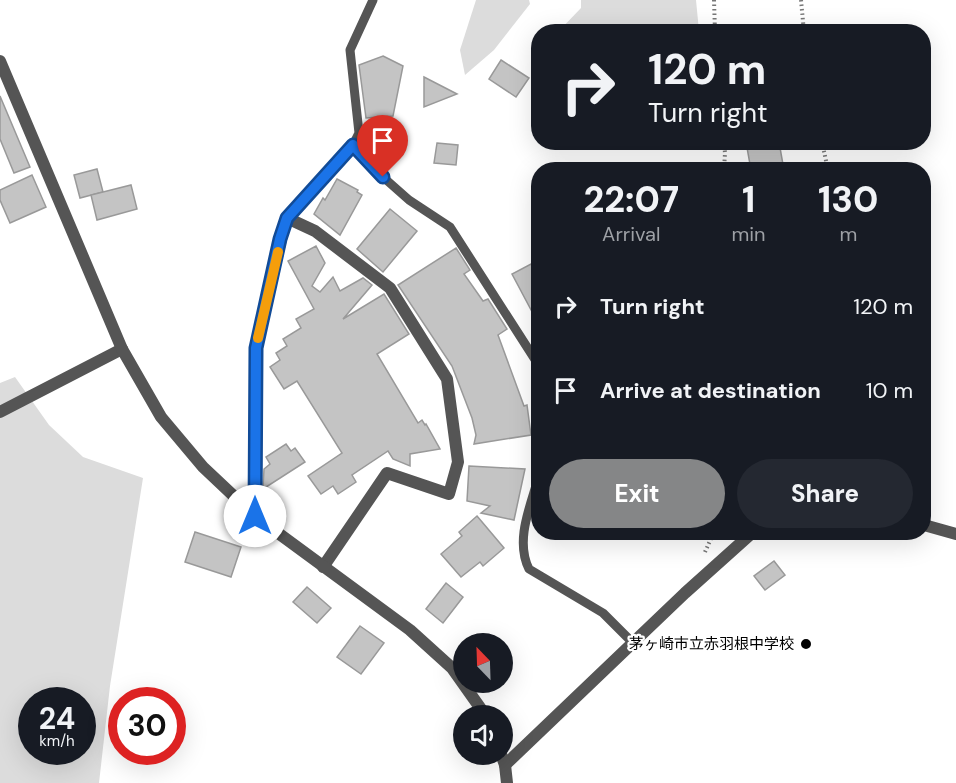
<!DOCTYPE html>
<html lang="en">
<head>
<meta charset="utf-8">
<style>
  :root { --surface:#171b24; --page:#242831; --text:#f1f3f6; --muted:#9ea1a6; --accent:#858687 }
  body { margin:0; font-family:"DM Sans","Noto Sans JP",sans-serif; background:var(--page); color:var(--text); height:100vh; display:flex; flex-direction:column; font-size:22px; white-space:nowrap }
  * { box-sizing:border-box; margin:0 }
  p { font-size:20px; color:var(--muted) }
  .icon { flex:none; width:33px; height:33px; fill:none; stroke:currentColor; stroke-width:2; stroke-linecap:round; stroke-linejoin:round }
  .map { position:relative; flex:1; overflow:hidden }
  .drawer { position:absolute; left:531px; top:162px; width:400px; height:378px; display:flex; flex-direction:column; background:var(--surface); border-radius:24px; box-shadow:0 6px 24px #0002 }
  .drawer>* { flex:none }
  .top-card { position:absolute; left:531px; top:24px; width:400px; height:126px; border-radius:24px; box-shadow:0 6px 24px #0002; background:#171b24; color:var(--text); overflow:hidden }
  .needle { width:39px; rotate:337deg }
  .fabs { position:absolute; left:453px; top:633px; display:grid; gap:12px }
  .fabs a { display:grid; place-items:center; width:60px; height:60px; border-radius:50%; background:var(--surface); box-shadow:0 6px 24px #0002; font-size:30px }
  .speed { position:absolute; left:18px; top:687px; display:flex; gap:12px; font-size:30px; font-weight:700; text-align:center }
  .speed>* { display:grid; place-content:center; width:78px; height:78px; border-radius:50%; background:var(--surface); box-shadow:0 6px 24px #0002; line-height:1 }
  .speed small { font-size:15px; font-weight:400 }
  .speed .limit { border:9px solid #d22; background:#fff; color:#111 }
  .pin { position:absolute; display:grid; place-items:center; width:51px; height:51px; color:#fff; margin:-62px -26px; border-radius:50% 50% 50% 0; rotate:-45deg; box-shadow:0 0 6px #0007 }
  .pin .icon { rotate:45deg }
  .me { position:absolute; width:66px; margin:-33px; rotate:0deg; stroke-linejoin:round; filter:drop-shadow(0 0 4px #0008) }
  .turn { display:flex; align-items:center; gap:21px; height:126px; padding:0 18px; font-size:27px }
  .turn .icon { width:78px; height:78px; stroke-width:2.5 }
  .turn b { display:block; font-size:42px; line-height:51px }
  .eta { display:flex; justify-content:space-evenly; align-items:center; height:102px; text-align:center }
  .eta b { font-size:36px; font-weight:800; line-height:42px }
  .button { display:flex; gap:12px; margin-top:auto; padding:12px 18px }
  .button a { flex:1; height:69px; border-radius:36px; background:var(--accent); color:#fff; font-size:24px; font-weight:800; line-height:69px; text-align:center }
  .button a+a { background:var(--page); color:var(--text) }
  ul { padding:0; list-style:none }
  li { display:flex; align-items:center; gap:18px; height:84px; padding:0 18px }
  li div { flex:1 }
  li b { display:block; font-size:22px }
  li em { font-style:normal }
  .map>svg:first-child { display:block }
  .green { fill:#dcdcdc; fill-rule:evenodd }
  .building { fill:#c4c4c4; stroke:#999; stroke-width:1.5 }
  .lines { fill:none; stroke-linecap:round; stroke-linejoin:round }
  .path { stroke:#777; stroke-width:4; stroke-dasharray:1.5 3; stroke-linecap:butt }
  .service { stroke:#555; stroke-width:9 }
  .minor { stroke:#555; stroke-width:12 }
  .tertiary { stroke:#555; stroke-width:12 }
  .route-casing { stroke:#114b97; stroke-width:15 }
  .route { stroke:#1a73e8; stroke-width:10 }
  .slow { stroke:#f59e0b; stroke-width:10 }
  .poi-dot { fill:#000; stroke:#fff; stroke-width:2 }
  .labels { text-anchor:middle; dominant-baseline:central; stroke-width:4.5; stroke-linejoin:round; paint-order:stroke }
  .poi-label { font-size:15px; fill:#000; stroke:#fff; text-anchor:end }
</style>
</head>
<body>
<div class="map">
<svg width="956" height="783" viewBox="0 0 956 783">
  <rect width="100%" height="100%" fill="#fff"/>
  <g class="green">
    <path d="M 476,0 L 529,0 L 530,4 L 494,50 L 465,75 L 460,50 Z"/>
    <path d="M 581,0 L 696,0 L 699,31 L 559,31 L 581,8 Z"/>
    <path d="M 15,377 L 49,425 L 83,457 L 143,478 L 110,686 L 99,783 L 0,783 L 0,383 ZM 32,700 L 82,700 L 82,752 L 32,752 Z"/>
  </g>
  <g class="building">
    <path d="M 383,56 L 403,66 L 393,116 L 366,118 L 359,65 Z"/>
    <path d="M 501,60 L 529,78 L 516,97 L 489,79 Z"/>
    <path d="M 424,77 L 457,94 L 424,107 Z"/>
    <path d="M 0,96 L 30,167 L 14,173 L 0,139 Z"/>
    <path d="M 746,142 L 779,142 L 784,170 L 751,170 Z"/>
    <path d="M 437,143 L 458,145 L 456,165 L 434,163 Z"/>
    <path d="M 97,169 L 103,192 L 80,198 L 74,175 Z"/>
    <path d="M 32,175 L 46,207 L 10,223 L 0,200 L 0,190 Z"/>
    <path d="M 337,179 L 358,190 L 357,192 L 362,195 L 340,235 L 314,214 L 323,198 L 325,200 Z"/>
    <path d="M 131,185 L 137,209 L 97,220 L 91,195 Z"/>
    <path d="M 390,209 L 417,231 L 383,272 L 357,249 Z"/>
    <path d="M 316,246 L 325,263 L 312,286 L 320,292 L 333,277 L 340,291 L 363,278 L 372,285 L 343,319 L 384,294 L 409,334 L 377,354 L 418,423 L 422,420 L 425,425 L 426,424 L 440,449 L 410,454 L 410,466 L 393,459 L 388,451 L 352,475 L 356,482 L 338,494 L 333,486 L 321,494 L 308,476 L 342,453 L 297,381 L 284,389 L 270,367 L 280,360 L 276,353 L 287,346 L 283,339 L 301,328 L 296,319 L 314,309 L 288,261 Z"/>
    <path d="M 456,248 L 470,270 L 464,274 L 483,301 L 488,299 L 507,329 L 498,335 L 524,406 L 527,405 L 531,435 L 474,444 L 476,435 L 472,418 L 452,366 L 398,285 Z"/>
    <path d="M 531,264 L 538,278 L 538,323 L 512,274 Z"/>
    <path d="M 286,444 L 291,451 L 295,448 L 305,462 L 263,489 L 264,469 L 270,464 L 266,457 Z"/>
    <path d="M 469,466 L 525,469 L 514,520 L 481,513 L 490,506 L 467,501 Z"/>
    <path d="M 477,516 L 504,548 L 483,566 L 480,562 L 461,577 L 441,554 L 462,536 L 459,532 Z"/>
    <path d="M 195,532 L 241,547 L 231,577 L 185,562 Z"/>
    <path d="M 774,561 L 785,575 L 765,590 L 754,576 Z"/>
    <path d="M 446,583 L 463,597 L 443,623 L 426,609 Z"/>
    <path d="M 307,587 L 331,608 L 317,623 L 293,602 Z"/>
    <path d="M 360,626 L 384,643 L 361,674 L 337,657 Z"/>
  </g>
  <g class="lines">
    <g class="path">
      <path d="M 714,0 L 715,32"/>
      <path d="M 801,0 L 804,32"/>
      <path d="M 822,142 L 828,170"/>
      <path d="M 724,170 L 725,153 L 724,142"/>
      <path d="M 705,552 L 714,532"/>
    </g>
    <g class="service">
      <path d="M 353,145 L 383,177 L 409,200 L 450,227 L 536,361 L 538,412"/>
      <path d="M 287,218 L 353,145 L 359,133 L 350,50 L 373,0"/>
      <path d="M 538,479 C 530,507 515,541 529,569 L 603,613 L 633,643"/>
    </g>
    <g class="minor">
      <path d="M 0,412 L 122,349"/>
      <path d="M 255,516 L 256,348 L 281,239 L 287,218 L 315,231 L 390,288 L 447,379 L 458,462 L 449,494 L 387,473 L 323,567"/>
      <path d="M 924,525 L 956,534"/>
      <path d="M 505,765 L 685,593 L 753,532"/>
    </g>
    <g class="tertiary">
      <path d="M 0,61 L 122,349 L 161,417 L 203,467 L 255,516 L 410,630 L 452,668 L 486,716"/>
      <path d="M 501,754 L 505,765 L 507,783"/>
    </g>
  </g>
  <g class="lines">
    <g class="route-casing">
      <path id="route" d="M 255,516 L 256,348 L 280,239 L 287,218 L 353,145 L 383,177"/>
    </g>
    <use href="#route" class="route"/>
    <path class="slow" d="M 258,338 L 278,252"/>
  </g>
  <circle class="poi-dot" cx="806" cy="644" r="6"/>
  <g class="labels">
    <g class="poi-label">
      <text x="794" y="644">茅ヶ崎市立赤羽根中学校</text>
    </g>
  </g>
</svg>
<div class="fabs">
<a><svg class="needle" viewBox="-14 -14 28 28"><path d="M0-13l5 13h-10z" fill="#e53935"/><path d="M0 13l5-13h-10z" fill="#9ea1a6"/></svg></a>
<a><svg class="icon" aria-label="sound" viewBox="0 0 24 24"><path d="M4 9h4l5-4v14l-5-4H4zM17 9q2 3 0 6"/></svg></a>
</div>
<div class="speed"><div>24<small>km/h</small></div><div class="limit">30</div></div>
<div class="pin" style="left:383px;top:177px;background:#d93025"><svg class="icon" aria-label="arrive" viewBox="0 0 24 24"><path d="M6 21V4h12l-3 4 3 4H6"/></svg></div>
<svg class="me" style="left:255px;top:516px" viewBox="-20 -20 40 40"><circle r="19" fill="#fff"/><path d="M0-13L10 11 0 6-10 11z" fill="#1a73e8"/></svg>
<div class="top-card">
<div class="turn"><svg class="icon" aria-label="right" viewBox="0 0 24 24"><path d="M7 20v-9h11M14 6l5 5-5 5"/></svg><div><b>120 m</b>Turn right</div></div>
</div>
<section class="drawer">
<div class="eta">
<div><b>22:07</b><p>Arrival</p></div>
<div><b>1</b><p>min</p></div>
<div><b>130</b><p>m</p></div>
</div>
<ul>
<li><svg class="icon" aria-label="right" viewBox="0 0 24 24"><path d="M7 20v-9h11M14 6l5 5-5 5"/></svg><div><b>Turn right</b></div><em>120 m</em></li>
<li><svg class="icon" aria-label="arrive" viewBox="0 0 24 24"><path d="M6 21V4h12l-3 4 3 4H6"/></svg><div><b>Arrive at destination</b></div><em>10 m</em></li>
</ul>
<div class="button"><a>Exit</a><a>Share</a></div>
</section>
</div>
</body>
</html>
